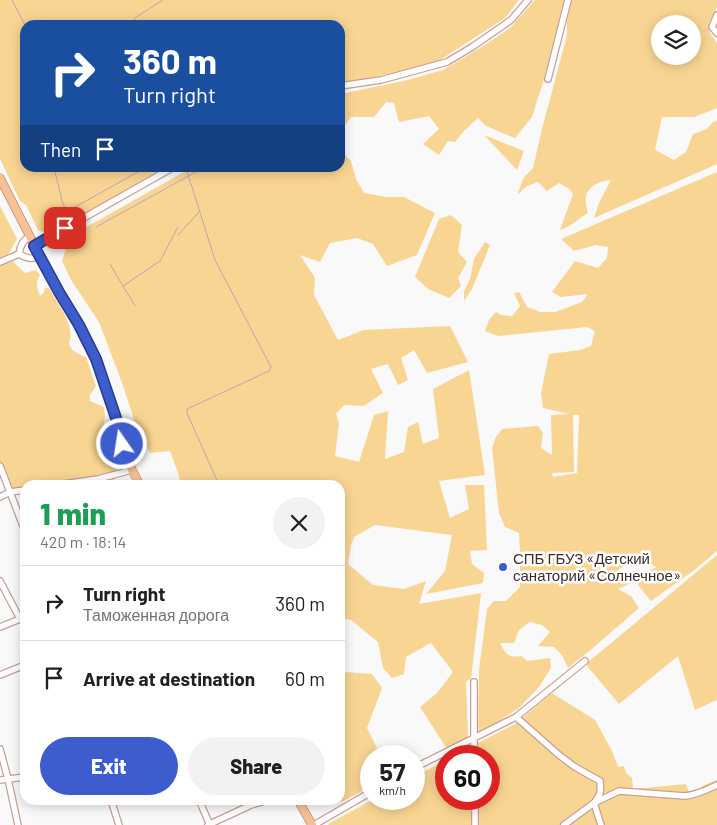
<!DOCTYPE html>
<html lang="en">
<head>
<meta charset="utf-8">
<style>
  :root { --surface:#fff; --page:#f2f2f2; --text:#202124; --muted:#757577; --line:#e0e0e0; --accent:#3d5cce }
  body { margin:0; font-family:Barlow,sans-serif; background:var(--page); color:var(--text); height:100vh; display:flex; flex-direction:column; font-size:19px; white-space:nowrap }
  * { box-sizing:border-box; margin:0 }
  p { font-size:16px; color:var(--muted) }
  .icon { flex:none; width:28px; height:28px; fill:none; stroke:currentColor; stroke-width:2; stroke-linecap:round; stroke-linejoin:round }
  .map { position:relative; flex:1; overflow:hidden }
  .side { position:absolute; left:20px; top:480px; width:325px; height:325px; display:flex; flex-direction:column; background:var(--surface); border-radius:15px; box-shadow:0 2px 12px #0003 }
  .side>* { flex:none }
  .top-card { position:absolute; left:20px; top:20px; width:325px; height:152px; border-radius:15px; box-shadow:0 2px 12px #0003; background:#1a4fa0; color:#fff; overflow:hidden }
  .controls { position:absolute; left:651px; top:15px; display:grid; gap:10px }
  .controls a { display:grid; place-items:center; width:50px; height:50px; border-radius:50%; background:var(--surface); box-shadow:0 2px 12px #0003; font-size:25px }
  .speed { position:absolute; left:360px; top:745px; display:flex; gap:10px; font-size:25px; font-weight:700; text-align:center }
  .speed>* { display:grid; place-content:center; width:65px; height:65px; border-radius:50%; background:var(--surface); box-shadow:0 2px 12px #0003; line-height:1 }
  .speed small { font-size:12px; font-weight:400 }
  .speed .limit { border:8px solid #d22; background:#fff; color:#111 }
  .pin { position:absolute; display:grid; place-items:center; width:42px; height:42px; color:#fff; margin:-21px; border-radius:10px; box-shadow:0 2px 8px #0006 }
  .me { position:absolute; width:55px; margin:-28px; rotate:347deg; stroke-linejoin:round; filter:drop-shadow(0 0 4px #0008) }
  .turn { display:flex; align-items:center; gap:18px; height:105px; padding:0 20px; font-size:22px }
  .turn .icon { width:65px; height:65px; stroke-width:2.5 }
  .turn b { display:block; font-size:35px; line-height:42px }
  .then { display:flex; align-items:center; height:48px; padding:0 20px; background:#0003; gap:10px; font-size:19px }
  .round { display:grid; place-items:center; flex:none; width:52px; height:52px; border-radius:26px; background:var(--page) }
  .headline { display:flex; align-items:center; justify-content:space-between; height:85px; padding:0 20px }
  h1 { font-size:30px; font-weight:800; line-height:38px; color:#1e9e55 }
  .primary-button { display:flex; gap:10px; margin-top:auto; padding:10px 20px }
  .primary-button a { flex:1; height:58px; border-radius:30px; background:var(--accent); color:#fff; font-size:20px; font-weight:800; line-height:58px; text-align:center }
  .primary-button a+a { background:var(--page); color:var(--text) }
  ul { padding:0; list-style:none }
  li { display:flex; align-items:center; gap:15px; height:75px; padding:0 20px; border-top:1px solid var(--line) }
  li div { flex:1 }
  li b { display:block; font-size:19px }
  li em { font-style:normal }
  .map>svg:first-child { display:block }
  .green { fill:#f9d593; fill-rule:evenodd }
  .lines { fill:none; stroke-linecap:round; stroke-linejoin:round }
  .stream { stroke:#c4a2b2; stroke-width:1 }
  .minor-casing { stroke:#c79f96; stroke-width:8 }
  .major-casing { stroke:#b27343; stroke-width:9 }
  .minor { stroke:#fff; stroke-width:5.5 }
  .major { stroke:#f6c197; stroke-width:8 }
  .route-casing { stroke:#283c86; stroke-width:12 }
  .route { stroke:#3d5cce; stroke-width:9 }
  .poi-dot { fill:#3d5cce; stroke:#fff; stroke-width:2 }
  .labels { text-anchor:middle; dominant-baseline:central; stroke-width:5; stroke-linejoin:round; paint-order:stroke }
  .poi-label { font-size:15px; fill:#3e2d2a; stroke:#fff; text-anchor:start }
</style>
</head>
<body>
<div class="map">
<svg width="717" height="825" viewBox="0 0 717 825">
  <rect width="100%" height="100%" fill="#f9f9f9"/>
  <g class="green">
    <path d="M 0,0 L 519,0 L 505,18 L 437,62 L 422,67 L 340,84 L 340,25 L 25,25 L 25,168 L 165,168 L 57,229 L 52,228 L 43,232 L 38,230 L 26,205 L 20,201 L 0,159 Z"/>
    <path d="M 535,0 L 564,0 L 544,79 L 532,117 L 515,138 L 486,126 L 478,118 L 463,132 L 455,142 L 448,141 L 439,155 L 423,144 L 439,129 L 429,116 L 399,122 L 394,103 L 386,102 L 374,117 L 351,117 L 345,125 L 340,140 L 340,94 L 404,81 L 443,70 L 485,45 L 511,27 Z"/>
    <path d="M 572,0 L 717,0 L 717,7 L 709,23 L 710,33 L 717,43 L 717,108 L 694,117 L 662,117 L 655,150 L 674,160 L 686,152 L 693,134 L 707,129 L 713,122 L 717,121 L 717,164 L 594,218 L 599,203 L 611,180 C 601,181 588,185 586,197 C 585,202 587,209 588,213 C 578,219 570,227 560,230 L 573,194 L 569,189 L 559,183 L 547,191 L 538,182 L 527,186 L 517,195 L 524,177 L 533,168 L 542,129 L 567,35 L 567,21 ZM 660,24 L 692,24 L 692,56 L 660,56 Z"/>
    <path d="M 484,135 L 524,151 L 517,170 Z"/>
    <path d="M 340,150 L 351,161 L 356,179 L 364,193 L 387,197 L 404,197 L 435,213 L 417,255 L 387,266 L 373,244 L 357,238 L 330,243 L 320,262 L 300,255 L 315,278 L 314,295 L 338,340 L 364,330 L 450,326 L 468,362 L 427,373 L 414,350 L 401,358 L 408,380 L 398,385 L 388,364 L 371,369 L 383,393 L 364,406 L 344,405 L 336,414 L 339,423 L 335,456 L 359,462 L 374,415 L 388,411 L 385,459 L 404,452 L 408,427 L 418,422 L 423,444 L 439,438 L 433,389 L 469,370 L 485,475 L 439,481 L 450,518 L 469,509 L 465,485 L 484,485 L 487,550 L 470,551 L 472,564 L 484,573 L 483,583 L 426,594 L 445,571 L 452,535 L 375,525 L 354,537 L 351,546 L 348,564 L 373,585 L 404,589 L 426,581 L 419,604 L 481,593 L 471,679 L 466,681 L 468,738 L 447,749 L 420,707 L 437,693 L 453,672 L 431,643 L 406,657 L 404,674 L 392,678 L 383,668 L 378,642 L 351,620 L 340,618 L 340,485 L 180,485 L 179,476 L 170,451 L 150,453 L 137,428 L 121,380 L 99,322 L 71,280 L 62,261 L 69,240 L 76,233 L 191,168 L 340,168 Z"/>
    <path d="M 717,172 L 717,551 L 693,571 L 651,601 L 638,585 C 641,572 646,572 657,567 L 648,563 L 642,567 L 630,560 L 614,574 L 631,577 L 631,583 L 618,589 L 631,596 L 639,608 L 594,647 L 568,668 L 562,655 L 554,647 L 538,646 L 550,632 L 542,625 L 530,622 L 519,630 L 514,643 L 500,643 C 506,655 509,658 522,656 L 527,661 L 550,658 L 551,668 L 539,687 L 519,708 L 479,734 L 478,725 L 479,670 L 487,609 L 494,601 L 506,601 L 520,587 L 520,552 L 519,533 L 505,527 L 499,513 L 492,448 L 496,437 L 502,429 L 538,426 L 543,433 L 541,448 L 552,455 L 551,415 L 569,414 L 543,408 L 541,393 L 549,354 L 580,350 L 591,346 L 595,331 L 587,327 L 498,336 L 485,331 L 489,320 L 496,312 L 501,315 L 512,316 L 520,306 L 514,293 L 519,292 L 527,307 L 540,312 L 555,312 L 582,302 L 588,294 L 561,297 L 552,292 L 575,261 L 598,268 L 607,258 L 608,247 L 596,245 L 574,251 L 561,239 ZM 573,415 L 579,415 L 577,473 L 553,477 L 552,473 L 574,472 Z"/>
    <path d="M 0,206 L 17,239 L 8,255 C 13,262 19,267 25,273 L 36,270 L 40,275 C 35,283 37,288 40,296 L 44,292 L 45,287 L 50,289 C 58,305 76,326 69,344 C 72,352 78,354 86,357 L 96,386 L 90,395 L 90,401 L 104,407 L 105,416 L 103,430 L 109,442 L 110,453 L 116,468 L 115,480 L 119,485 L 25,485 L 25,490 L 13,491 L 9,488 L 0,466 Z"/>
    <path d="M 451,215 L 462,225 L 458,252 L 467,262 L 458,278 L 461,286 L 449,298 L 428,289 L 415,277 L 439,219 Z"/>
    <path d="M 485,242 L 490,245 L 472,289 L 464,301 L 464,291 L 470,279 L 474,259 Z"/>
    <path d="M 717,555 L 717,700 L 695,710 L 678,656 L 619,704 L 587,666 L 587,663 Z"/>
    <path d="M 346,672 L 372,674 L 382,688 L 367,728 L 381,756 L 371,756 L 371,786 L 342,802 L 340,800 L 340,676 Z"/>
    <path d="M 552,693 L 595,720 L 612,751 L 618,767 L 624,766 L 626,773 L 632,778 L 633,789 L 686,784 L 688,790 L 692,793 L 698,792 L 702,786 L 717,780 L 717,825 L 329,825 L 328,824 L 374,799 L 414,799 L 414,777 L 446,760 L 446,799 L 489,799 L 489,756 L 453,756 L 515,724 Z"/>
  </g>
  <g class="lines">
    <g class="stream">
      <path d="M 12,0 L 25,25"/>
      <path d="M 133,25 L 133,24 L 135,18 L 163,0"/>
      <path d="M 54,168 L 63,204 L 68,211 L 145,168"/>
      <path d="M 186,168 L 215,260 L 271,367 L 269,371 L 187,409 L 187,413 L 219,485"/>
      <path d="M 96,227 L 203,168"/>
      <path d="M 178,235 L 199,212"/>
      <path d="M 110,264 L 123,286"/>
      <path d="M 135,306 L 123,286 L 160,261 L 178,227"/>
    </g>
    <g class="minor-casing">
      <g id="minor">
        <path d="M 717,15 L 712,27 L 717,33"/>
        <path d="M 548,79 L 568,0"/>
        <path d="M 340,86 L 381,80 L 447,62 L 472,47 L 504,25 L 512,19 L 528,0"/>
        <path d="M 34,246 L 172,168"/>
        <path d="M 19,254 C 26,258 32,260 40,256"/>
        <path d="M 19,254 C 20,246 23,240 30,236"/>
        <path d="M 0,262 L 19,254"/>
        <path d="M 0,466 L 25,531"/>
        <path d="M 57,485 L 98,479 L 132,470"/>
        <path d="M 0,497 L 10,492 L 25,490"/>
        <path d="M 0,581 L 20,619"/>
        <path d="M 0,627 L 25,617"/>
        <path d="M 0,675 L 25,665"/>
        <path d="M 474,682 L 474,756"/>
        <path d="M 516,717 L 559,755 L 575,767 L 600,781 C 601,792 601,794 594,803 L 601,825"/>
        <path d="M 0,749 L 8,779 L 18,825"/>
        <path d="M 414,768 L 516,717 L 585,661"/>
        <path d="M 0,780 L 25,777"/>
        <path d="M 475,799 L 475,825"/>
        <path d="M 111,800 L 119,825"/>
        <path d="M 199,800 L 210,825"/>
        <path d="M 208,825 L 251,805 L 269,800"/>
        <path d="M 314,825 L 371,792"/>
        <path d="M 564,825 L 594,803 L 619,791 L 685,796 C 697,795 706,790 717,785"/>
      </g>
    </g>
    <g class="major-casing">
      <g id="major">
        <path d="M 0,178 L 43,262 L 59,293 L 79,325 L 96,359 L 116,418 L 122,444 L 132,470 L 140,485"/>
        <path d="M 298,800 L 312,825"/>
      </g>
    </g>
    <use href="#minor" class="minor"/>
    <use href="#major" class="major"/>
  </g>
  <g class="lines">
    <g class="route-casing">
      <path id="route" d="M 65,228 L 34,246 L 59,292 L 79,325 L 96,359 L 116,418 L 122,444"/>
    </g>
    <use href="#route" class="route"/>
  </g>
  <circle class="poi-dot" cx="503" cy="567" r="5"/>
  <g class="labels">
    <g class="poi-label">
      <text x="513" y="558">СПБ ГБУЗ «Детский<tspan x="513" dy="17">санаторий «Солнечное»</tspan></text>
    </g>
  </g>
</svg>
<div class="controls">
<a><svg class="icon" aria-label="layers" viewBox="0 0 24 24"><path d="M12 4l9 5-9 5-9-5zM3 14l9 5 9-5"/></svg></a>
</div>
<div class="speed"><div>57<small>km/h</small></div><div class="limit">60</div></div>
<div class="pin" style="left:65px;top:228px;background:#d93025"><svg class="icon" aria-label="arrive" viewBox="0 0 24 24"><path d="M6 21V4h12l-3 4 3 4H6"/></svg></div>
<svg class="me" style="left:122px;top:444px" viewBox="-20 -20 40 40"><circle r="17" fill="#3d5cce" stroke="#fff" stroke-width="3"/><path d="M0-11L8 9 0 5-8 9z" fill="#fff"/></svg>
<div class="top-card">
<div class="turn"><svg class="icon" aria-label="right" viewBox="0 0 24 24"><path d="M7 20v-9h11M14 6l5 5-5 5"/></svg><div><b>360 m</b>Turn right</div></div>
<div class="then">Then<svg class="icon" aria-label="arrive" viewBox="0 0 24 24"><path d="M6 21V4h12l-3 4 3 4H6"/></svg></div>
</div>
<section class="side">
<div class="headline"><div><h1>1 min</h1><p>420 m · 18:14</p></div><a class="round"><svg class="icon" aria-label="close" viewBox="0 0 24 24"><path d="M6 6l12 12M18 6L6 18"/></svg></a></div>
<ul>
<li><svg class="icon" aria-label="right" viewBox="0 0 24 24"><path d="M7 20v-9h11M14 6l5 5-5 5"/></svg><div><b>Turn right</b><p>Таможенная дорога</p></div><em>360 m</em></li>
<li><svg class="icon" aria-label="arrive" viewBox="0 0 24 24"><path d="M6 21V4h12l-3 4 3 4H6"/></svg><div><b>Arrive at destination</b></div><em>60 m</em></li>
</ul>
<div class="primary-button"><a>Exit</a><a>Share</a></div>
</section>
</div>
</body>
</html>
